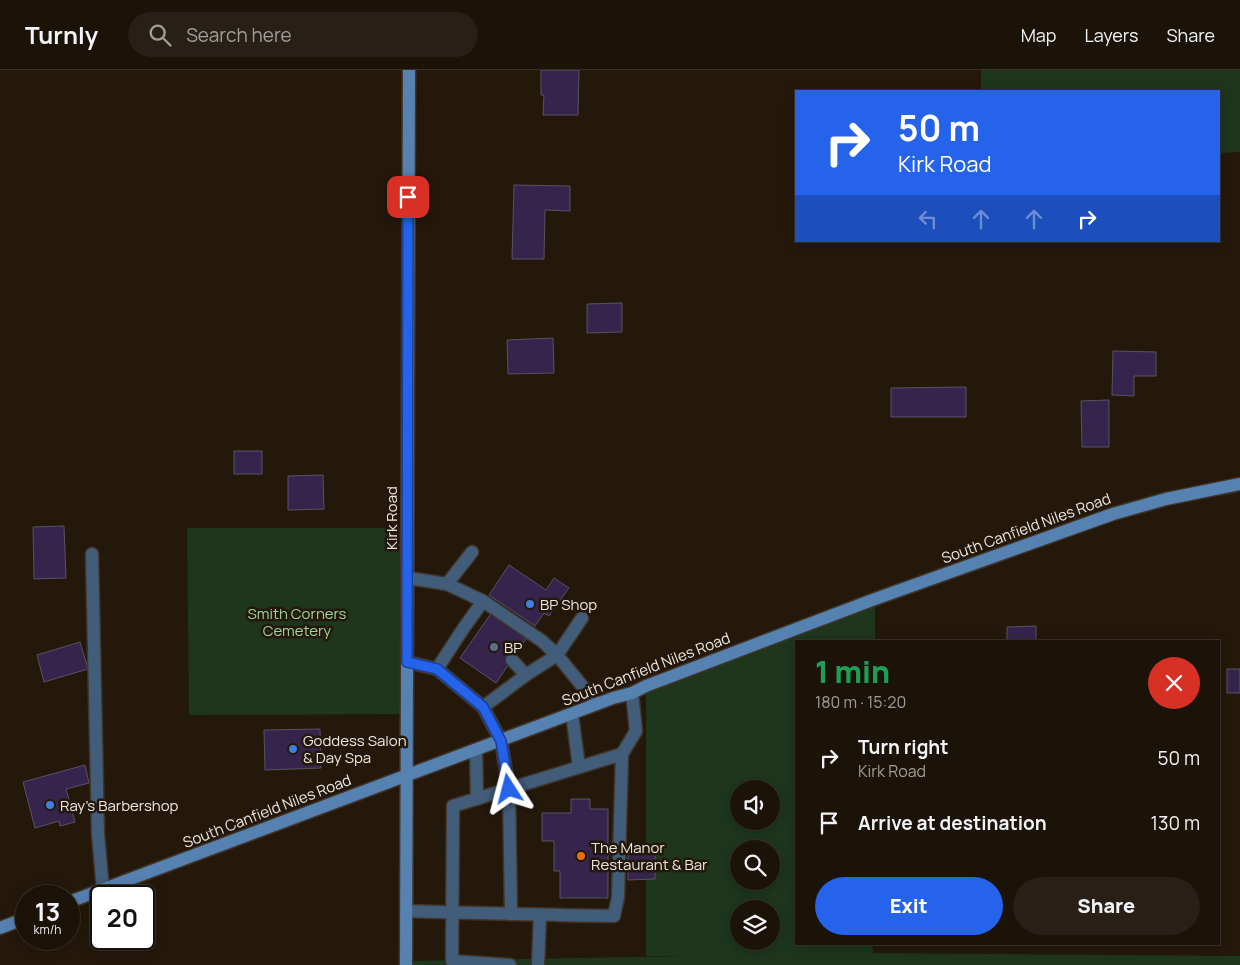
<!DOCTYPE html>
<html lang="en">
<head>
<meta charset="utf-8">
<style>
  :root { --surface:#1b1208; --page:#282016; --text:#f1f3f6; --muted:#a09e9c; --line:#393229; --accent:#2563eb }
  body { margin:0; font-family:Manrope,sans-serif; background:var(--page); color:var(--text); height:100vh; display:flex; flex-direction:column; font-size:19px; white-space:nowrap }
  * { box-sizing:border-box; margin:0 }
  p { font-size:16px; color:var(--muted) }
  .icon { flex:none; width:28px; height:28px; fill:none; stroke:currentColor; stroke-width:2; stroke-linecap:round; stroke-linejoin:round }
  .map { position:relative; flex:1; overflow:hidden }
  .panel { position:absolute; left:795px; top:570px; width:425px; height:305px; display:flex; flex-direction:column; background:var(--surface); border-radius:0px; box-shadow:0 2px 12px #0003,0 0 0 1px var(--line) }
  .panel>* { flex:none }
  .banner { position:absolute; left:795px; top:20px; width:425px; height:152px; border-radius:0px; box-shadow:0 2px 12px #0003,0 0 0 1px var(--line); background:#2563eb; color:#fff; overflow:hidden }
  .tools { position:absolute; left:730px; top:710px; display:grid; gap:10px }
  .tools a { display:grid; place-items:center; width:50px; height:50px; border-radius:50%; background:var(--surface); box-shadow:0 2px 12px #0003,0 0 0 1px var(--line); font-size:25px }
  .speed { position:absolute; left:15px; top:815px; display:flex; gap:10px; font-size:25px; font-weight:700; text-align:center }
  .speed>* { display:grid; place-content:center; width:65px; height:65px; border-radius:50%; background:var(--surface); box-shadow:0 2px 12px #0003,0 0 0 1px var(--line); line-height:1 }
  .speed small { font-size:12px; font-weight:400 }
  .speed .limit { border:2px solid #111; border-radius:8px; background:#fff; color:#111 }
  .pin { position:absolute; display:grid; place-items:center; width:42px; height:42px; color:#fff; margin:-21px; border-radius:10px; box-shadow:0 2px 8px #0006 }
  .me { position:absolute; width:55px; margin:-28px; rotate:351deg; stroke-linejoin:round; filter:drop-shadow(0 0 4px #0008) }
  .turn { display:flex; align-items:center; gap:18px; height:105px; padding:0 20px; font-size:22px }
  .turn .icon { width:65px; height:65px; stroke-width:2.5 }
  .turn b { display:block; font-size:35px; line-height:42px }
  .lanes { display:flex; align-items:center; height:48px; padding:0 20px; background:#0003; justify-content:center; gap:25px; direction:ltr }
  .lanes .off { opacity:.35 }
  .round { display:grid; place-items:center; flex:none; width:52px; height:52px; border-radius:26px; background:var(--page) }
  .overview { display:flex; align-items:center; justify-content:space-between; height:85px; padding:0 20px }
  h1 { font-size:30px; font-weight:800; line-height:38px; color:#1e9e55 }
  .primary-button { display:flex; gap:10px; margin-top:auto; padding:10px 20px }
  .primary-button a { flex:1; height:58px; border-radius:30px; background:var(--accent); color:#fff; font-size:20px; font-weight:800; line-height:58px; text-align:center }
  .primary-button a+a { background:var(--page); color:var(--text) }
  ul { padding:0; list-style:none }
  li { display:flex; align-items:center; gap:15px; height:65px; padding:0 20px }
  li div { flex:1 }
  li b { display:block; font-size:19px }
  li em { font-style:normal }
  header { display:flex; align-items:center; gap:30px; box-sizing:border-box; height:70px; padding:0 25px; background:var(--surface); border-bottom:1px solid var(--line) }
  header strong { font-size:24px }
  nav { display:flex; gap:28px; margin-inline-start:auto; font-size:18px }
  .search { width:350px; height:45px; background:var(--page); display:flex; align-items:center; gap:12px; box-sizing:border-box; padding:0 18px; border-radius:28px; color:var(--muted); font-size:19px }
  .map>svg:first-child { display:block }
  .green { fill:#1d361c; fill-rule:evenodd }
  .building { fill:#35254d; stroke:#585264 }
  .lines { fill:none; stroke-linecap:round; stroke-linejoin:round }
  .lane-casing { stroke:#403529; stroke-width:15 }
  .secondary-casing { stroke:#403529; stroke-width:15 }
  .lane { stroke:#415d7a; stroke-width:12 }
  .secondary { stroke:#5682b2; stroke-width:12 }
  .route-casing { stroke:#184099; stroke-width:12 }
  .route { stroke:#2563eb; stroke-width:9 }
  .shop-dot { fill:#3f7fe0; stroke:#24180b; stroke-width:2 }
  .service-dot { fill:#5c6f8a; stroke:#24180b; stroke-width:2 }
  .food-dot { fill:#e8710a; stroke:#24180b; stroke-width:2 }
  .labels { text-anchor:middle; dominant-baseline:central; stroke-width:5; stroke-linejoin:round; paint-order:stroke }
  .street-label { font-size:15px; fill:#efe7de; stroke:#24180b }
  .poi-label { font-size:15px; fill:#efe7de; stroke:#24180b; text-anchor:start }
  .park-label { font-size:15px; fill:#9cd498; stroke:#24180b }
</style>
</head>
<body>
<header>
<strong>Turnly</strong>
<div class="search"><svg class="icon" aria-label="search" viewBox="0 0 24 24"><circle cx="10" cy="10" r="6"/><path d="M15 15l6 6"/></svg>Search here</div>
<nav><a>Map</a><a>Layers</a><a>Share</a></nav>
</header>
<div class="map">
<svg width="1240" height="895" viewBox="0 0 1240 895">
  <rect width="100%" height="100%" fill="#24180b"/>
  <g class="green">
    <path d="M 981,0 L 1240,0 L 1240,82 L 1219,83 L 1219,21 L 981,21 Z"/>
    <path d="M 187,458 L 408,458 L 407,644 L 189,645 Z"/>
    <path d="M 875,529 L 875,571 L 796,571 L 796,874 L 872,874 L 873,883 L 1240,886 L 1240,895 L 406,895 L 406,891 L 690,886 L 646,886 L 646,616 ZM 739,719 L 771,719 L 771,751 L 739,751 ZM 739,779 L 771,779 L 771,811 L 739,811 ZM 739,839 L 771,839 L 771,871 L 739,871 Z"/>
  </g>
  <g class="building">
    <path d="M 541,0 L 579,0 L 578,45 L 543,45 L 544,25 L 541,25 Z"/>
    <path d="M 514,115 L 570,116 L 570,141 L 545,140 L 544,189 L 512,189 Z"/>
    <path d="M 622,233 L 622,262 L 587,263 L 587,234 Z"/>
    <path d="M 553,268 L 554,303 L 508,304 L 507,270 Z"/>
    <path d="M 1113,281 L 1156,282 L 1156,306 L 1134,306 L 1134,326 L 1112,325 Z"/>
    <path d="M 966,317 L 966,347 L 891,347 L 891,318 Z"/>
    <path d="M 1109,330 L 1109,377 L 1082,377 L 1081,331 Z"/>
    <rect x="234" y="381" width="28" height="23"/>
    <path d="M 323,405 L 324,439 L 288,440 L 288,406 Z"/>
    <path d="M 64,456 L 66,508 L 34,509 L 33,457 Z"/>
    <path d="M 509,495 L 546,520 L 554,508 L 569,518 L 549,546 L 544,543 L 535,556 L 489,525 Z"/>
    <path d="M 492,542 L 528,566 L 496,613 L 460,588 Z"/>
    <path d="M 1036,556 L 1036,571 L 1007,571 L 1007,557 Z"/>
    <path d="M 80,572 L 88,599 L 44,612 L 37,585 Z"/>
    <rect x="1227" y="599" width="13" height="24"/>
    <path d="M 320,659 L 321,698 L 265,700 L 264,660 Z"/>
    <path d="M 85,695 L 89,713 L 66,719 L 75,752 L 60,756 L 59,751 L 35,758 L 23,712 Z"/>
    <path d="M 571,729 L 590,729 L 590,739 L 608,739 L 608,828 L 560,828 L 560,801 L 554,801 L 554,771 L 542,771 L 542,743 L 571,743 Z"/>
    <path d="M 655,783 L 655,809 L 628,810 L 628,784 Z"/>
  </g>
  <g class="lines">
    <g class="lane-casing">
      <g id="lane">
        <path d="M 92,484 L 98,764 L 103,820"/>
        <path d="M 408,508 L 447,514 L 483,531"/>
        <path d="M 447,514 L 472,482"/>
        <path d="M 512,590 L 526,605"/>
        <path d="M 407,592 L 437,599"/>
        <path d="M 483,637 L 437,599 L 463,559 L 483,531 L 542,571 L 557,585 L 582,548"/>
        <path d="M 572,644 L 579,697"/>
        <path d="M 476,680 L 477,729"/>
        <path d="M 622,684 L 636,661 L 632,623"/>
        <path d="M 406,841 C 476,843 545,845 614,846 L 618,827 L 622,684 L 453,736 L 452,891 L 510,895"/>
        <path d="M 511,844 L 509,719 L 501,671 L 483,637 L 526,605 L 557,585 L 597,634"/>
        <path d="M 538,895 L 540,845"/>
      </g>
    </g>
    <g class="secondary-casing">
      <g id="secondary">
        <path d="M 69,832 L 613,628 L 632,623 L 646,616 L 875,529 L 1113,444 L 1166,429 L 1240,414"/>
        <path d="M 0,858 L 26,848"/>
        <path d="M 406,895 L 409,0"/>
      </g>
    </g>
    <use href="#lane" class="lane"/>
    <use href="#secondary" class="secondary"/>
  </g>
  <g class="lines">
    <g class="route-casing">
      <path id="route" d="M 408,127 L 407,592 L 437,599 L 483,637 L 501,671 L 509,719"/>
    </g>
    <use href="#route" class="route"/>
  </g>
  <g class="shop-dot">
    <circle cx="530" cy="534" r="5"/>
    <circle cx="293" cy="679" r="5"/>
    <circle cx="50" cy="735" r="5"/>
  </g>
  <circle class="service-dot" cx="494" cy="577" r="5"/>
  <circle class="food-dot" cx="581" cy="786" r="5"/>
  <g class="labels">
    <g class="street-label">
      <text transform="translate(391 448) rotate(-90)">Kirk Road</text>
      <text transform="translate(1026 458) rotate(-20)">South Canfield Niles Road</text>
      <text transform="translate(646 599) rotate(-21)">South Canfield Niles Road</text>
      <text transform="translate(267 741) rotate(-21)">South Canfield Niles Road</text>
    </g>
    <g class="poi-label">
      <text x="540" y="534">BP Shop</text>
      <text x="504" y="577">BP</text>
      <text x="303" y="670">Goddess Salon<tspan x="303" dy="17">&amp; Day Spa</tspan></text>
      <text x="60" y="735">Ray's Barbershop</text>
      <text x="591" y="777">The Manor<tspan x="591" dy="17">Restaurant &amp; Bar</tspan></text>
    </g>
    <g class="park-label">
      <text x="297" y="543">Smith Corners<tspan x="297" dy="17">Cemetery</tspan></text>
    </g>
  </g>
</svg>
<div class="tools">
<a><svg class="icon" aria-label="sound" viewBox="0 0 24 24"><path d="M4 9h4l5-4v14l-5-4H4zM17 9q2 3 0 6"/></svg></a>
<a><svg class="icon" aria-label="search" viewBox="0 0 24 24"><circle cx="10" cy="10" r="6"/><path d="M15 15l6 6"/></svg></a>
<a><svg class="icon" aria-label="layers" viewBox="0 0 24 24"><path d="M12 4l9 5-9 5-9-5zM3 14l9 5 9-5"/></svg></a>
</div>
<div class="speed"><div>13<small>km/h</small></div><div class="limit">20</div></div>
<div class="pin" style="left:408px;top:127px;background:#d93025"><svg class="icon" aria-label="arrive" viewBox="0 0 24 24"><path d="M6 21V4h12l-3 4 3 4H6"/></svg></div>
<svg class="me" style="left:509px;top:719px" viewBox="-20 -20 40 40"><path d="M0-17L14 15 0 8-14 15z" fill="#2563eb" stroke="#fff" stroke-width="4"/></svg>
<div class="banner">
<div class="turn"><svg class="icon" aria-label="right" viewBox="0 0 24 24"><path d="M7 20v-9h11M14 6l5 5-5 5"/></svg><div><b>50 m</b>Kirk Road</div></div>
<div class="lanes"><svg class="icon off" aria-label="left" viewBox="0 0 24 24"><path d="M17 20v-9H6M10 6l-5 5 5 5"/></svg><svg class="icon off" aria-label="ahead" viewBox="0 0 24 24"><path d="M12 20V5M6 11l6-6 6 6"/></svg><svg class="icon off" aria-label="ahead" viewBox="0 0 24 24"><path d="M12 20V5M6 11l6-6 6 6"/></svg><svg class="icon" aria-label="right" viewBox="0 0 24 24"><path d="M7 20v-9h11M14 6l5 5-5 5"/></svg></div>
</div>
<section class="panel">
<div class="overview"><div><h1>1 min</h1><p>180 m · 15:20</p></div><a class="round" style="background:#d93025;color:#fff"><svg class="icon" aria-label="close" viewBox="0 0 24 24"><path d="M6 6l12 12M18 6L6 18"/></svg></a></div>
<ul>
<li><svg class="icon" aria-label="right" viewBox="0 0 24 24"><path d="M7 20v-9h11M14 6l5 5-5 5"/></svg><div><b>Turn right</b><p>Kirk Road</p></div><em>50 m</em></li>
<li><svg class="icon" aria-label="arrive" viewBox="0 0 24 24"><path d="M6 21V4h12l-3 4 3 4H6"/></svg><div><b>Arrive at destination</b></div><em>130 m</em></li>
</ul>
<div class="primary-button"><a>Exit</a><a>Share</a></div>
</section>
</div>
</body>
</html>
